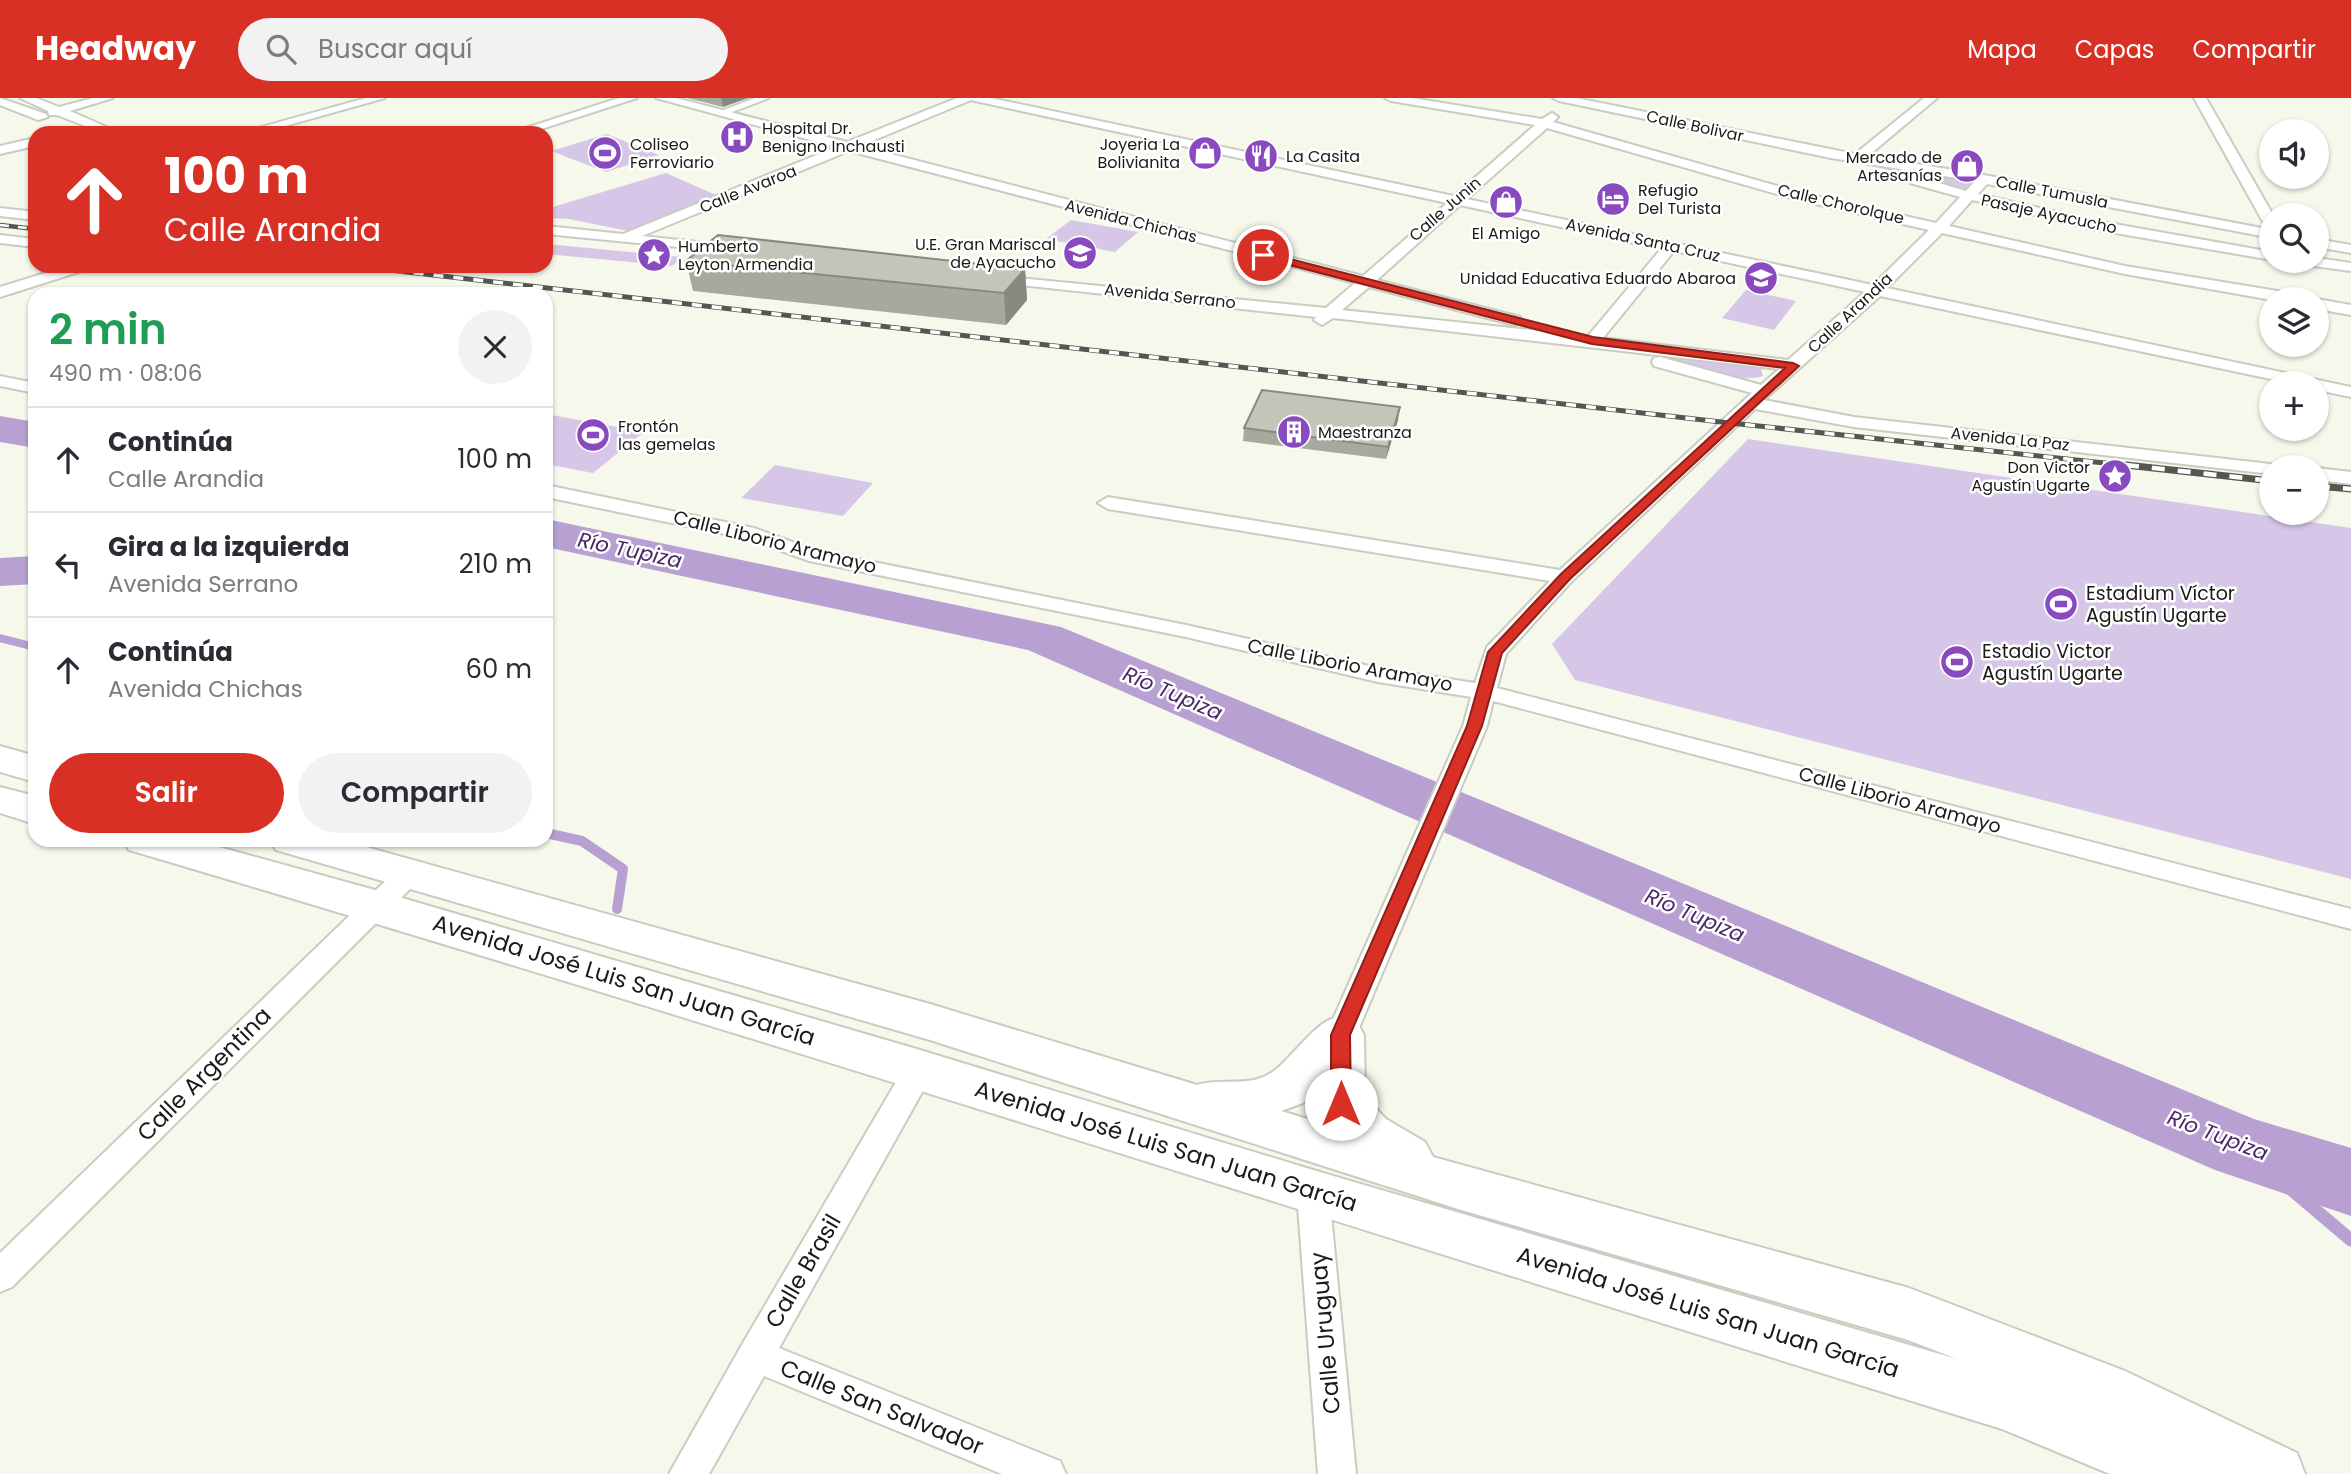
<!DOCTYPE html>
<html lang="es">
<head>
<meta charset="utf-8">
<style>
  :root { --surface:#fff; --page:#f2f2f3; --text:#2b2b33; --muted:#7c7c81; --line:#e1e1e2; --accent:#d93025 }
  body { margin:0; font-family:Poppins,sans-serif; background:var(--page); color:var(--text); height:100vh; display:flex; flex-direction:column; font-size:26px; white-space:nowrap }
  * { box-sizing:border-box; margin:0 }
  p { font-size:23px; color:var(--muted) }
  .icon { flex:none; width:38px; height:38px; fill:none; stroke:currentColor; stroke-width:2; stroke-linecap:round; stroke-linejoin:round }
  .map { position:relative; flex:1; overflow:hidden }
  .panel { position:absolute; left:28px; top:189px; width:525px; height:560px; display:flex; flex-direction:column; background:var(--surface); border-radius:21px; box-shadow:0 2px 5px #0004 }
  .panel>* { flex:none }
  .guide { position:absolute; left:28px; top:28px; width:525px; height:147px; border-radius:21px; box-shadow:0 2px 5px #0004; background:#d93025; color:#fff; overflow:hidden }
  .buttons { position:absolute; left:2259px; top:21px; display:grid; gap:14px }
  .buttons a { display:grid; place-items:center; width:70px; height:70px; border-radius:50%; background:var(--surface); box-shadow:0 2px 5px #0004; font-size:35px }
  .pin { position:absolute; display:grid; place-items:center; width:60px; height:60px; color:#fff; margin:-30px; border:4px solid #fff; border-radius:50%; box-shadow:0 2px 7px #0007 }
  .me { position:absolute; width:77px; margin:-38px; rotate:0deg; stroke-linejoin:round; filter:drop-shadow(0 0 5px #0008) }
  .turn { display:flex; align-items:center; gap:24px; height:147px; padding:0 21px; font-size:32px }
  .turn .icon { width:91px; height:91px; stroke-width:2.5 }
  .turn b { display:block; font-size:49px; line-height:60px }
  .round { display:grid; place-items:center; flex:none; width:74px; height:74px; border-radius:37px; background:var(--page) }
  .headline { display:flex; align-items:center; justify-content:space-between; height:119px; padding:0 21px }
  h1 { font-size:42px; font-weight:600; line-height:52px; color:#1e9e55 }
  .primary-button { display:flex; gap:14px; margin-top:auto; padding:14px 21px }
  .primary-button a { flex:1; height:80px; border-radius:42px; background:var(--accent); color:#fff; font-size:28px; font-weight:600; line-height:80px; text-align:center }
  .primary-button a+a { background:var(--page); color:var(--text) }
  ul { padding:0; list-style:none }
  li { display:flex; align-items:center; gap:21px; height:105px; padding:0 21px; border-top:2px solid var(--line) }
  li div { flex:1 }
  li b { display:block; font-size:26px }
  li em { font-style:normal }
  header { display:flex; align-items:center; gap:42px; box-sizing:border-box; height:98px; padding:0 35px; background:var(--accent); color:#fff }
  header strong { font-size:33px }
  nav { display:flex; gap:38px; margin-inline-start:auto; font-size:24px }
  .search { width:490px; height:63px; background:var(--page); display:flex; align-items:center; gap:18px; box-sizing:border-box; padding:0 24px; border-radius:38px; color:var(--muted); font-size:26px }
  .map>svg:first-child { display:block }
  .green { fill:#d6c7e8 }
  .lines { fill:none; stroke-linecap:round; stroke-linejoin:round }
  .stream-far2 { stroke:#b8a0d2; stroke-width:8 }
  .stream-far1 { stroke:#b8a0d2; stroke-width:10 }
  .stream { stroke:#b8a0d2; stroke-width:13 }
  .river { fill:#b8a0d2; fill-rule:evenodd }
  .pedestrian-casing { stroke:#c9ccc0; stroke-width:4 }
  .minor-casing { stroke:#c9ccc0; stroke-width:4 }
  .trunk-casing { stroke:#c9ccc0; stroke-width:4 }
  .pedestrian { fill:#fff; fill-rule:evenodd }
  .minor { fill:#fff; fill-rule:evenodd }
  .trunk { fill:#fff; fill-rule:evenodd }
  .rail-far2-casing { stroke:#54564f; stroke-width:4.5 }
  .rail-far1-casing { stroke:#54564f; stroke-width:5 }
  .rail-casing { stroke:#54564f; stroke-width:7 }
  .rail-far2 { stroke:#fff; stroke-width:2.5; stroke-dasharray:9; stroke-linecap:butt }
  .rail-far1 { stroke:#fff; stroke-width:3.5; stroke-dasharray:10; stroke-linecap:butt }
  .rail { stroke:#fff; stroke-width:4.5; stroke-dasharray:13; stroke-linecap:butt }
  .wall { fill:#a7a99e }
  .shaded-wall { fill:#888a81 }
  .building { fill:#c2c5b8; stroke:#888a81; stroke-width:2 }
  .route { fill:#d93025; stroke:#8d1f18; stroke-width:2 }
  .labels { text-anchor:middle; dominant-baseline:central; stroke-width:5; stroke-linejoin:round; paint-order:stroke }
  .far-street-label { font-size:16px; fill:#1a1b17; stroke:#fff }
  .far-poi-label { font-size:16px; fill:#1a1b17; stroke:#fff; text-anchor:start }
  .street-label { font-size:19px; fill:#1a1b17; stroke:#fff }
  .poi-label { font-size:19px; fill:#1a1b17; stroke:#fff; text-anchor:start }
  .water-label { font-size:21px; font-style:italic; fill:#492966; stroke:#fff }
  .near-street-label { font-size:23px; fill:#1a1b17; stroke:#fff }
</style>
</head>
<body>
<header>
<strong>Headway</strong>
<div class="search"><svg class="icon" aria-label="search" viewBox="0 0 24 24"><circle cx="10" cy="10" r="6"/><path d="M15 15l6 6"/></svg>Buscar aquí</div>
<nav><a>Mapa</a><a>Capas</a><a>Compartir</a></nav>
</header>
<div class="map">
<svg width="2351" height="1376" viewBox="0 0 2351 1376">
  <rect width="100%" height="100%" fill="#f5f8eb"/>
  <g class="green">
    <path d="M 607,36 L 659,57 L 606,74 L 551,53 Z"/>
    <path d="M 1847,59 L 1977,81 L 1964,96 Z"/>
    <path d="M 666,75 L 718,98 L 633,134 L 569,121 L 546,120 L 546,111 Z"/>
    <path d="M 1071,122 L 1138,134 L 1115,154 L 1046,141 Z"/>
    <path d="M 546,146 L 682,159 L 672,168 L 546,156 Z"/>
    <path d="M 1746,192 L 1796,203 L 1774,232 L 1722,220 Z"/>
    <path d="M 1655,257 L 1745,264 L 1761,271 L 1763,278 C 1734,287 1685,265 1655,257 Z"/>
    <path d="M 546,316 L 644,334 L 593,375 L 546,366 Z"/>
    <path d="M 1748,341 L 2351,430 L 2351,781 L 1575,582 L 1552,546 Z"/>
    <path d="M 775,367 L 873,385 L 843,418 L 741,400 Z"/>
  </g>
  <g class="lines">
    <path class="stream-far2" d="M 0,540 L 35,549"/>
    <path class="stream-far1" d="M 546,735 L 582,743 L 623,771 L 617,811"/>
    <path class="stream" d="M 2241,1049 L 2351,1142"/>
    <g class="river">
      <path d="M 0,318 L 35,324 L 35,350 L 0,344 Z"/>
      <path d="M 546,421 L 1061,529 L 2254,1021 L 2351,1050 L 2351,1118 L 2215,1072 L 1028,552 L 546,449 Z"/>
      <path d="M 35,458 L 35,486 L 0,488 L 0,460 Z"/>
    </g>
    <g class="pedestrian-casing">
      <path id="pedestrian" d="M 755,0 L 769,0 L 724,17 L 716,15 Z"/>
    </g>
    <g class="minor-casing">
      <g id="minor">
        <path d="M 0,0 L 46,16 L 48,19 L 38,22 L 0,7 Z"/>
        <path d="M 20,0 L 36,0 L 59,9 L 93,0 L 113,0 L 70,13 L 120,35 L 103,35 L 57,17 L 49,17 L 48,13 Z"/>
        <path d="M 366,0 L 385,0 L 260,35 L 240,35 Z"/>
        <path d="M 619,0 L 637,0 L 529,35 L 510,35 Z"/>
        <path d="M 656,0 L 676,0 L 847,44 L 957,0 L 991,0 L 1454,98 L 1535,27 L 1391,3 L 1385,0 L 1412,0 L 1542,21 L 1552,15 L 1558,19 L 1553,24 L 1802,95 L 1936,125 L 1960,99 L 1910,85 L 1910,79 L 1915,78 L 1966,93 L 1975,83 L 1831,60 L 1559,3 L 1553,0 L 1576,0 L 1855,56 L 1924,0 L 1937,0 L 1868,58 L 1984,77 L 2267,131 L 2194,0 L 2206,0 L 2273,117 L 2272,140 L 1987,86 L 1978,96 L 2092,122 L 2272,154 L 2272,162 L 2092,131 L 1972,102 L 1949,128 L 2125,168 L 2295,196 L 2302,201 L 2272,202 L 2125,176 L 1942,135 L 1887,190 L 2351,289 L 2351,299 L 2317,292 L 2317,285 L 2289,285 L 1880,198 L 1764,302 L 1854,319 L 2279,367 L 2280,369 L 2272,369 L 2272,376 L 1854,329 L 1755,311 L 1572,483 L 1506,556 L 1497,590 L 2351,811 L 2351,831 L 1493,603 L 1487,628 L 1356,937 L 1351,945 L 1341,949 L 1331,945 L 1326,937 L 1463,628 L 1471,599 L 1378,584 L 1186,539 L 809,463 L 749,441 L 546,399 L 546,387 L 754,430 L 814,452 L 1186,527 L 1378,570 L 1475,585 L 1487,549 L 1550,483 L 1108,411 L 1098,405 L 1108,399 L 1560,472 L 1752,295 L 1654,268 L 1652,264 L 1654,260 L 1660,259 L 1761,287 L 1779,271 L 1333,220 L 1322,227 L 1314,222 L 1316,219 L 994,184 L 987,180 L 989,177 L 1326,210 L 1355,185 L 849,53 L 642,138 L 735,148 L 742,152 L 740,155 L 546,136 L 546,128 L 623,136 L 836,49 ZM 971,2 L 975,3 L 1447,105 L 1363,178 L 860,48 ZM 1547,30 L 1794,101 L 1929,132 L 1873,187 L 1467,101 ZM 1460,107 L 1661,151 L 1588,238 L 1342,212 L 1369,189 L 1514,227 L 1520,225 L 1522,222 L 1520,219 L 1377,182 ZM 1674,153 L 1865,194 L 1788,262 L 1603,240 Z"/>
        <path d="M 35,40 L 35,48 L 0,56 L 0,48 Z"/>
        <path d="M 0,110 L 35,114 L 35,122 L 0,118 Z"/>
        <path d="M 0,137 L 35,141 L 35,149 L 0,145 Z"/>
        <path d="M 2317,141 L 2351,147 L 2351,155 L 2317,149 Z"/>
        <path d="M 2317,160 L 2351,165 L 2351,173 L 2306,167 L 2299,163 L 2317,163 Z"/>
        <path d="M 68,168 L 90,168 L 88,171 L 0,199 L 0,189 Z"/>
        <path d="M 2317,201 L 2351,207 L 2351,217 L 2317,211 Z"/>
        <path d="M 0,278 L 35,285 L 35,295 L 0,288 Z"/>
        <path d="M 2317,370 L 2351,374 L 2351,386 L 2317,382 Z"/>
        <path d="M 410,765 L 419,768 L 423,775 L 419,782 L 12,1189 L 0,1194 L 0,1155 L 401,768 Z"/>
        <path d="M 920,959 L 931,962 L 935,971 L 779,1250 L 1060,1363 L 1066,1376 L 1002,1376 L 764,1278 L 709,1376 L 669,1376 L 743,1245 L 909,962 Z"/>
        <path d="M 1313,1081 L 1324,1085 L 1329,1095 L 1356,1376 L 1318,1376 L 1297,1095 L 1302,1085 Z"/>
      </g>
    </g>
    <g class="trunk-casing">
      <g id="trunk">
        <path d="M 0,648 L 35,658 L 35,684 L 0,674 Z"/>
        <path d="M 0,689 L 35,698 L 35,726 L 0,715 Z"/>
        <path d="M 123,742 L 194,742 L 375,792 L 920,952 L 1313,1072 L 1957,1261 L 1908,1242 L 1458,1111 L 930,942 L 276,752 L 270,742 L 341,742 L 930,906 L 1197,987 C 1221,979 1248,990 1271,975 C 1291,963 1318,917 1342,919 C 1346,919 1353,922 1357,924 L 1364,937 L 1365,999 L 1386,1021 L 1425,1044 L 1433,1059 L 1909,1190 L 2125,1273 L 2297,1355 L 2305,1376 L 2110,1376 L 2002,1331 C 1378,1138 756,937 129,752 ZM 1317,991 L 1317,1006 L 1331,1028 L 1281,1013 L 1303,1005 Z"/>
      </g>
    </g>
    <use href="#pedestrian" class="pedestrian"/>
    <use href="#minor" class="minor"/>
    <use href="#trunk" class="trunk"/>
    <g class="rail-far2-casing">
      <path id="rail-far2" d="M 0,127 L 35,131"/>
    </g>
    <g class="rail-far1-casing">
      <path id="rail-far1" d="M 354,168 L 1730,325 L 2142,369"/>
    </g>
    <g class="rail-casing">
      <g id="rail">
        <path d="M 2126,367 L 2272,383"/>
        <path d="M 2317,388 L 2351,391"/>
      </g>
    </g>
    <use href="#rail-far2" class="rail-far2"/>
    <use href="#rail-far1" class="rail-far1"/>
    <use href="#rail" class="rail"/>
  </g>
  <g class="wall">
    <path d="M 687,0 L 748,0 L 723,9 Z"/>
    <path d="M 686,163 L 1025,171 L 1027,202 L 1006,227 L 693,193 Z"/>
    <path d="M 1398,322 L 1386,361 L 1243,343 L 1244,330 Z"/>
  </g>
  <g class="shaded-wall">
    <path d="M 721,0 L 748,0 L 723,9 Z"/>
    <path d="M 1025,171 L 1027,202 L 1006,227 L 1004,195 Z"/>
    <path d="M 1400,309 L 1398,322 L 1386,361 L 1388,349 Z"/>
  </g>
  <g class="building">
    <path d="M 718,137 L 1025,171 L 1004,195 L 686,163 Z"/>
    <path d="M 1262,292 L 1400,309 L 1388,349 L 1244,330 Z"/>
  </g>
  <path class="route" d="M 1263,154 L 1593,239 L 1793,265 L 1799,268 L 1570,481 L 1502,555 L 1482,628 L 1350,937 L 1351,1006 L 1348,1012 L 1341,1015 L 1334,1012 L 1331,1006 L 1331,937 L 1467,628 L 1488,554 L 1561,476 L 1785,270 L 1592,246 L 1259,159 L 1259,155 Z"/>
  <defs>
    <g id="hospital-disc" transform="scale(1.75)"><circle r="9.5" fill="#894abf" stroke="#fff"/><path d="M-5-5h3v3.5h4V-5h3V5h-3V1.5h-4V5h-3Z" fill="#fff"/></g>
    <g id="stadium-disc" transform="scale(1.75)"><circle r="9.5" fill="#894abf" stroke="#fff"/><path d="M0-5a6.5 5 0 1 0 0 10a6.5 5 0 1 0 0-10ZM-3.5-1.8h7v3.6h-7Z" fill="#fff"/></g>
    <g id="shop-disc" transform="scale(1.75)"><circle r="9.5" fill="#894abf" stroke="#fff"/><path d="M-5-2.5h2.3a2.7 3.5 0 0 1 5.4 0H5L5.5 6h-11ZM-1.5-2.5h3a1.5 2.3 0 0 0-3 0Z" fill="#fff"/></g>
    <g id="restaurant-disc" transform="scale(1.75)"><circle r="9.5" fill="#894abf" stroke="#fff"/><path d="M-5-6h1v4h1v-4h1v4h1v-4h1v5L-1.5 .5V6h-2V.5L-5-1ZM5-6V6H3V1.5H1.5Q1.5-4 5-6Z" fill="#fff"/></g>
    <g id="hotel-disc" transform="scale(1.75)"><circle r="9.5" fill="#894abf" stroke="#fff"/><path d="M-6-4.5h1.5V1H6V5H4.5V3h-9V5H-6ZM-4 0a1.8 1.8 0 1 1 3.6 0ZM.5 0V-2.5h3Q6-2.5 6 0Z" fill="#fff"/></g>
    <g id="school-disc" transform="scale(1.75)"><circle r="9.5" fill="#894abf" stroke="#fff"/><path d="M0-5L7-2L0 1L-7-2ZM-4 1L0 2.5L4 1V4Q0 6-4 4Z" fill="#fff"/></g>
    <g id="sight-disc" transform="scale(1.75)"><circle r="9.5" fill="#894abf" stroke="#fff"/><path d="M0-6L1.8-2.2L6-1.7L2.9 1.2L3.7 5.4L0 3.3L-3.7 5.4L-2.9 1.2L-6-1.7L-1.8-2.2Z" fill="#fff"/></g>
    <g id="building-disc" transform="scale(1.75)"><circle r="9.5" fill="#894abf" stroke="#fff"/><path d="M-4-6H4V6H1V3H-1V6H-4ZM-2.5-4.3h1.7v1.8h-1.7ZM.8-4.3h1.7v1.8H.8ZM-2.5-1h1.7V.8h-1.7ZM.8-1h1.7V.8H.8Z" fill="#fff"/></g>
  </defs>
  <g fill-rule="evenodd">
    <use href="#hospital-disc" x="737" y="39"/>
    <use href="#stadium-disc" x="605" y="55"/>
    <use href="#shop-disc" x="1205" y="55"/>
    <use href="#restaurant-disc" x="1261" y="58"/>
    <use href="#shop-disc" x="1967" y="68"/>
    <use href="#hotel-disc" x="1613" y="101"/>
    <use href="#shop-disc" x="1506" y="104"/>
    <use href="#school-disc" x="1080" y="155"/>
    <use href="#sight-disc" x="654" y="157"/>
    <use href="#school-disc" x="1761" y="180"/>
    <use href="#building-disc" x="1294" y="334"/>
    <use href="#stadium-disc" x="593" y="337"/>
    <use href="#sight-disc" x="2115" y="378"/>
    <use href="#stadium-disc" x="2061" y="506"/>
    <use href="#stadium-disc" x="1957" y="564"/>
  </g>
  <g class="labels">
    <g class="far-street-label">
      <text transform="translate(1695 28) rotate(12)">Calle Bolivar</text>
      <text transform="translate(748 91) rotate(-22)">Calle Avaroa</text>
      <text transform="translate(2052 94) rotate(11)">Calle Tumusla</text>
      <text transform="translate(1841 106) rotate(13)">Calle Chorolque</text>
      <text transform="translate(1445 111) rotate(-41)">Calle Junin</text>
      <text transform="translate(2049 116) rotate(12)">Pasaje Ayacucho</text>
      <text transform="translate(1131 123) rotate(14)">Avenida Chichas</text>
      <text transform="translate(1643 142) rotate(12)">Avenida Santa Cruz</text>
      <text transform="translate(1170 198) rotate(6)">Avenida Serrano</text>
      <text transform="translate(1850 215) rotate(-43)">Calle Arandia</text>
      <text transform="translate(2010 341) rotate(6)">Avenida La Paz</text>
    </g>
    <g class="far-poi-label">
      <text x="762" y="30">Hospital Dr.<tspan x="762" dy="18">Benigno Inchausti</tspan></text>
      <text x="630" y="46">Coliseo<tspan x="630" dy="18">Ferroviario</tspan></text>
      <text x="1180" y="46" text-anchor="end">Joyeria La<tspan x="1180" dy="18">Bolivianita</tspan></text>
      <text x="1286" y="58">La Casita</text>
      <text x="1942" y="59" text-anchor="end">Mercado de<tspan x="1942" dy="18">Artesanías</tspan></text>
      <text x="1638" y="92">Refugio<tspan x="1638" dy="18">Del Turista</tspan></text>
      <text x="1506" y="135" text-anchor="middle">El Amigo</text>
      <text x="1056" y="146" text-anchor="end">U.E. Gran Mariscal<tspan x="1056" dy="18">de Ayacucho</tspan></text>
      <text x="678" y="148">Humberto<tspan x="678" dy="18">Leyton Armendia</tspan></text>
      <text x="1736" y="180" text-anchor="end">Unidad Educativa Eduardo Abaroa</text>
      <text x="618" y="328">Frontón<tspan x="618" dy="18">las gemelas</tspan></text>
      <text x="1318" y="334">Maestranza</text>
      <text x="2090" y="369" text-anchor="end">Don Victor<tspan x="2090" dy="18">Agustín Ugarte</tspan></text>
    </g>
    <g class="street-label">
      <text transform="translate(775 444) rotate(14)">Calle Liborio Aramayo</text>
      <text transform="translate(1350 567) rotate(11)">Calle Liborio Aramayo</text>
      <text transform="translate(1900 702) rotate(15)">Calle Liborio Aramayo</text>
    </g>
    <g class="poi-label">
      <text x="2086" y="495">Estadium Víctor<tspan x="2086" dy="22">Agustín Ugarte</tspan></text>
      <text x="1982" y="553">Estadio Victor<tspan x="1982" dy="22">Agustín Ugarte</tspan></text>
    </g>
    <g class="water-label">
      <text transform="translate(630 452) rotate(12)">Río Tupiza</text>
      <text transform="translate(1173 595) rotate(23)">Río Tupiza</text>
      <text transform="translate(1695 817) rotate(23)">Río Tupiza</text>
      <text transform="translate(2218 1037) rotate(21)">Río Tupiza</text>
    </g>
    <g class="near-street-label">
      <text transform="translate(624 882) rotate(17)">Avenida José Luis San Juan García</text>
      <text transform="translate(204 976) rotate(-45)">Calle Argentina</text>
      <text transform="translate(1166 1048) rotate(17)">Avenida José Luis San Juan García</text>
      <text transform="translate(803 1173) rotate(-60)">Calle Brasil</text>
      <text transform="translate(1708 1214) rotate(17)">Avenida José Luis San Juan García</text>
      <text transform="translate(1325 1235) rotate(-95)">Calle Uruguay</text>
      <text transform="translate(882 1309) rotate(22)">Calle San Salvador</text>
    </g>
  </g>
</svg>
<div class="buttons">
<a><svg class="icon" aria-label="sound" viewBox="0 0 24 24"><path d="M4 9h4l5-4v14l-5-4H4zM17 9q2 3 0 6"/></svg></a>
<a><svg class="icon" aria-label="search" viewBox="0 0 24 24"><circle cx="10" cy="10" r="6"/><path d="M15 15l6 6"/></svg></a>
<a><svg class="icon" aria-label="layers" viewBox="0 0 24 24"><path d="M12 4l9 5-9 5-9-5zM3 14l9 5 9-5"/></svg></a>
<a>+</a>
<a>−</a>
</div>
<div class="pin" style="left:1263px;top:157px;background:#d93025"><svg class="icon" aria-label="arrive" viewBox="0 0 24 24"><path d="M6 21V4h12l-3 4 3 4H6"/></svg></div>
<svg class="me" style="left:1341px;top:1006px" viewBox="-20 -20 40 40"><circle r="19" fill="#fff"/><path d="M0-13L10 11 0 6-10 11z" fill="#d93025"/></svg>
<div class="guide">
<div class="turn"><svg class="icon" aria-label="ahead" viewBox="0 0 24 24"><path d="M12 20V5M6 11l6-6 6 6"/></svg><div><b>100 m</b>Calle Arandia</div></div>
</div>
<section class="panel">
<div class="headline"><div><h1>2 min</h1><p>490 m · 08:06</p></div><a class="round"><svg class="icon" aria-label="close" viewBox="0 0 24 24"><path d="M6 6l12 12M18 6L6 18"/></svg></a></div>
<ul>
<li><svg class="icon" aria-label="ahead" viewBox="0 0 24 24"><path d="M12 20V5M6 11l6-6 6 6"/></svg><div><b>Continúa</b><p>Calle Arandia</p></div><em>100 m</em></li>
<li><svg class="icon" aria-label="left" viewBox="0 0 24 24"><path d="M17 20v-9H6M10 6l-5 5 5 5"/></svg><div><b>Gira a la izquierda</b><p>Avenida Serrano</p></div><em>210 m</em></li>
<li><svg class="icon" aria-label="ahead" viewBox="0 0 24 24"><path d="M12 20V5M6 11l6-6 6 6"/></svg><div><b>Continúa</b><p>Avenida Chichas</p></div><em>60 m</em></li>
</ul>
<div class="primary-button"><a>Salir</a><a>Compartir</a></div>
</section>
</div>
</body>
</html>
